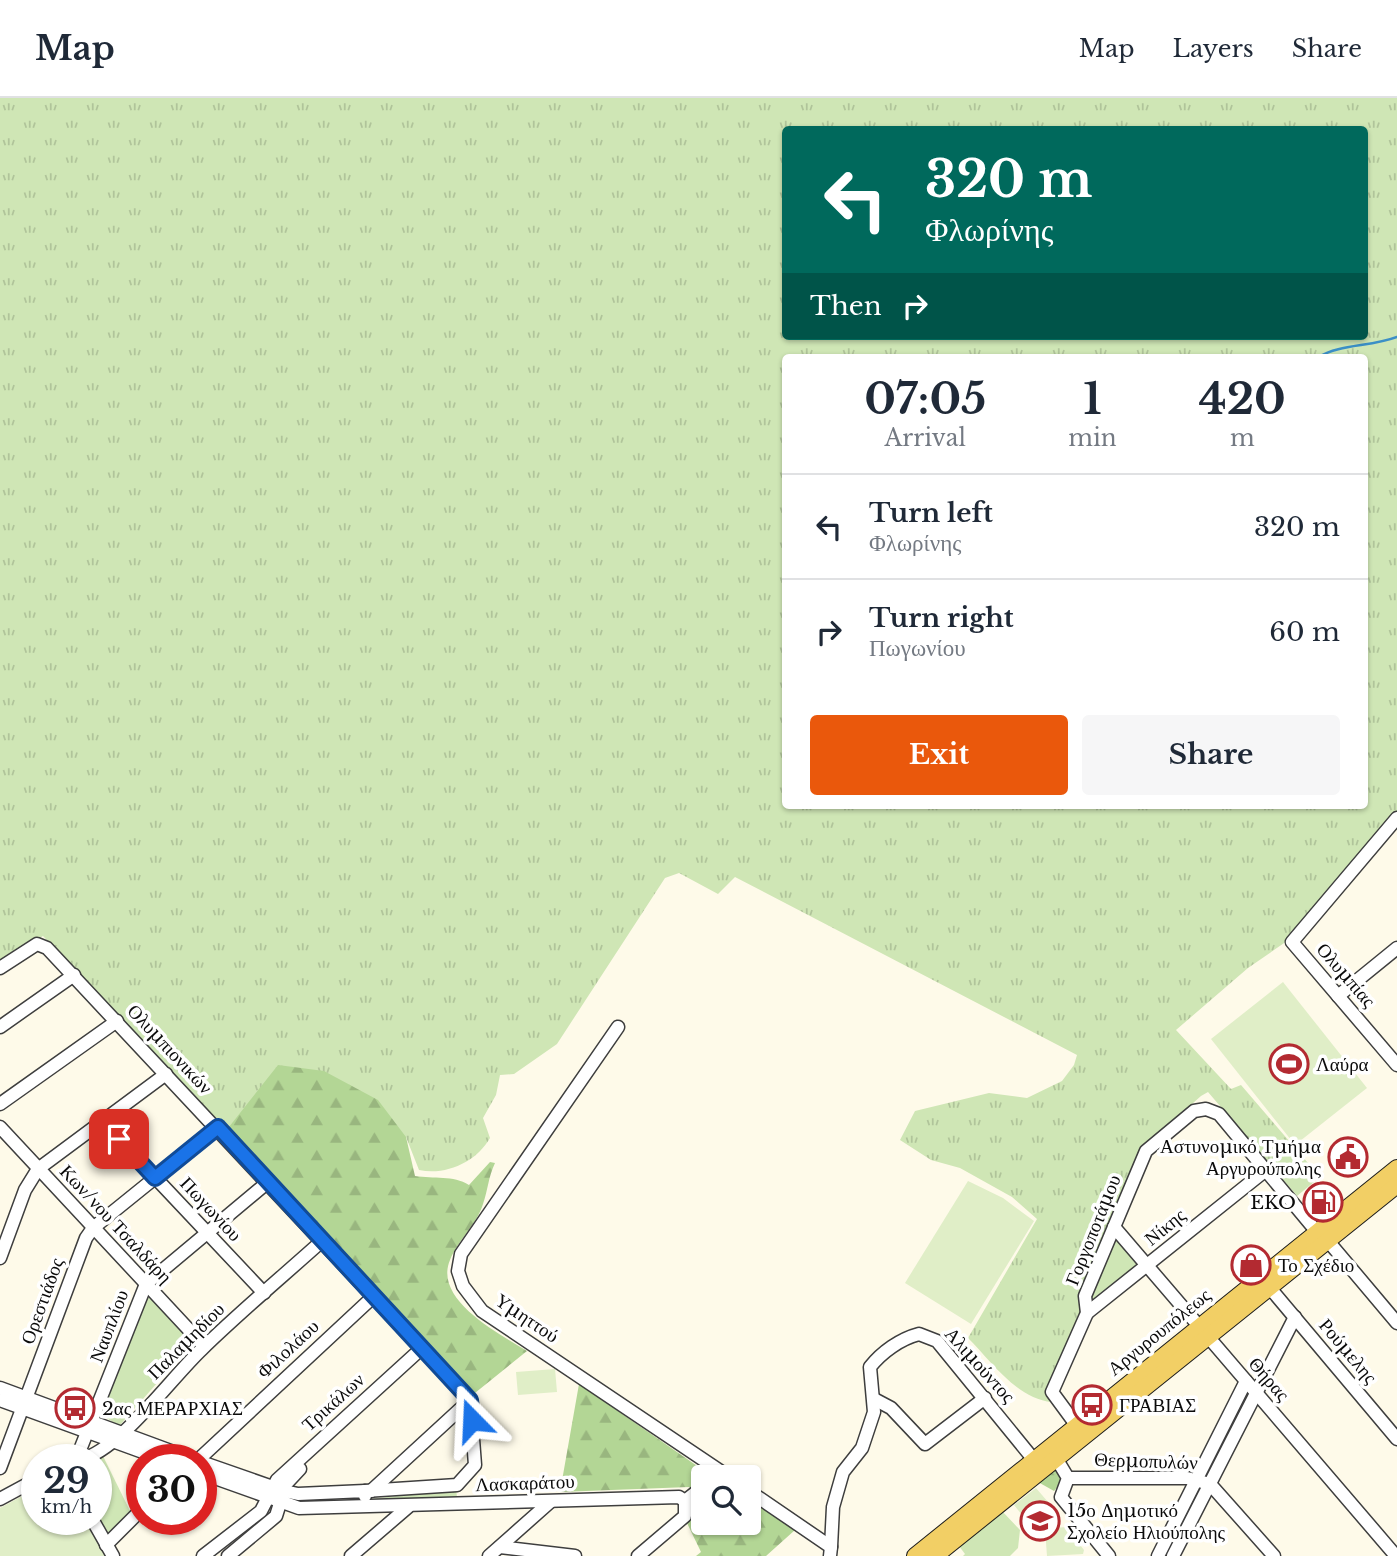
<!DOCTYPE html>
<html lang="en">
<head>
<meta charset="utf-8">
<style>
  :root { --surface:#fff; --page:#f6f6f7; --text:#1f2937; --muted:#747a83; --line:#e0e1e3; --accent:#ea580c }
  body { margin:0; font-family:"Libre Baskerville",serif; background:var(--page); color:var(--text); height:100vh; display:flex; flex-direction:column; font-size:26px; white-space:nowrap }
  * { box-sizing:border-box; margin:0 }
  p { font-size:23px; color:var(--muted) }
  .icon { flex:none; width:38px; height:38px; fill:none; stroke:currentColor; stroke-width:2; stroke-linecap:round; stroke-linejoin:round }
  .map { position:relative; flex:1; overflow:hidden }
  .side { position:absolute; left:782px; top:256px; width:586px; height:455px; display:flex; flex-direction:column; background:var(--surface); border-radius:7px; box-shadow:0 2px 5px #0004 }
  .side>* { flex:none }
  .top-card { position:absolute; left:782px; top:28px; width:586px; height:214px; border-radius:7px; box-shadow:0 2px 5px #0004; background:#00695c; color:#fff; overflow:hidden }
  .controls { position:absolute; left:691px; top:1367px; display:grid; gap:14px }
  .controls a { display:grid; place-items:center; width:70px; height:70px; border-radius:7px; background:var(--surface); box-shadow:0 2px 5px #0004; font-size:35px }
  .speed { position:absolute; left:21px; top:1346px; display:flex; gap:14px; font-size:35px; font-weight:700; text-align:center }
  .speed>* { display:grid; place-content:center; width:91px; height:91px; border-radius:50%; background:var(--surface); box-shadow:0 2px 5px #0004; line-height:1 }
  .speed small { font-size:18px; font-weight:400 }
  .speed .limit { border:10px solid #d22; background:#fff; color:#111 }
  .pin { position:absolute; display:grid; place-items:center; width:60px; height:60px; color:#fff; margin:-30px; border-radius:14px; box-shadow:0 4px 10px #0006 }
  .me { position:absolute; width:77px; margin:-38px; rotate:339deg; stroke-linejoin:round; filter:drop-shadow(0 0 5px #0008) }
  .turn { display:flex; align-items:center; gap:24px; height:147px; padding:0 28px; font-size:32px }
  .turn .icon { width:91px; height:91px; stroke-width:2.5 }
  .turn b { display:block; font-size:49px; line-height:60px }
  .then { display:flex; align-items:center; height:66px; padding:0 28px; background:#0003; gap:14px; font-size:26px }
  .eta { display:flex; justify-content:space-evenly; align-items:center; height:119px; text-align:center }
  .eta b { font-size:42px; font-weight:700; line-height:49px }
  .cta { display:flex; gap:14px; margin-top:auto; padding:14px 28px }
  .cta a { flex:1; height:80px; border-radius:7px; background:var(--accent); color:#fff; font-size:28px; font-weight:700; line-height:80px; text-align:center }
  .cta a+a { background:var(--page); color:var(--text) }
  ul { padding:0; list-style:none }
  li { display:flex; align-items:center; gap:21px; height:105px; padding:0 28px; border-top:2px solid var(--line) }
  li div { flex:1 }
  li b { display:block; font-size:26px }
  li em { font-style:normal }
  header { display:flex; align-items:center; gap:42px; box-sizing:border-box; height:98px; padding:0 35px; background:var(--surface); border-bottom:2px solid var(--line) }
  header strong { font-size:33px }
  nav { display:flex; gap:38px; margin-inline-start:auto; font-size:24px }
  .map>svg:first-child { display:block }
  .grass { fill:url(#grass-tufts); fill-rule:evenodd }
  .forest { fill:url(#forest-firs) }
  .park { fill:#cfe6b5 }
  .pitch { fill:#e0eec7 }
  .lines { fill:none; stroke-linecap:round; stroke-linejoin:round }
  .stream { stroke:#3b8fc6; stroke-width:2.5 }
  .minor-casing { stroke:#3e3e3e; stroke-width:15 }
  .major-casing { stroke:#1c1c1c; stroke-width:18 }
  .minor { stroke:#fff; stroke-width:12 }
  .major { stroke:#f2cf65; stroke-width:16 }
  .route-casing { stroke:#114b97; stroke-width:18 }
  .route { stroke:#1a73e8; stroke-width:12 }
  .labels { text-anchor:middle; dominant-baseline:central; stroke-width:7; stroke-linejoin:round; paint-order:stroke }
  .street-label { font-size:19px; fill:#0b0b0b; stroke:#fff }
  .poi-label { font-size:19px; fill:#0b0b0b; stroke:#fff; text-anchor:start }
</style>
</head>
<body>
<header>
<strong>Map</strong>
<nav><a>Map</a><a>Layers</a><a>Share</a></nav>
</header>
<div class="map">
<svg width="1397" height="1458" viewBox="0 0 1397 1458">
  <defs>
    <pattern id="grass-tufts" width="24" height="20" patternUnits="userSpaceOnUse" patternTransform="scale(1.75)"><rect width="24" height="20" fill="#cfe6b5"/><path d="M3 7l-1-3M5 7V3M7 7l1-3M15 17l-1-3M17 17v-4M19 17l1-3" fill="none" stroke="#b0c49a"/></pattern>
    <pattern id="forest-firs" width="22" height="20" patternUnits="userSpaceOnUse" patternTransform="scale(1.75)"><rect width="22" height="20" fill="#b3d695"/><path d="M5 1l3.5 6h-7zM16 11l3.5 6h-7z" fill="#99b67f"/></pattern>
  </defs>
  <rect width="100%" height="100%" fill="#fefae9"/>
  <g class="grass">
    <path d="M 0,0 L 1397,0 L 1397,713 L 1287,843 L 1248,870 L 1176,932 L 1231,991 L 1241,987 L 1320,1079 L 1297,1098 L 1208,994 L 1201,998 L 1140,1052 L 1052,1304 C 1017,1301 991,1263 968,1240 L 1037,1121 L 1012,1099 L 960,1070 L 931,1062 L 900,1042 L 915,1013 L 989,995 L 1027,1000 L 1062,983 L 1074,967 L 1077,957 L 735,779 L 718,796 L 679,775 L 665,780 L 557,946 L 514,976 L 500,977 L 496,997 L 483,1020 L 490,1040 C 477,1063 447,1078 419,1072 L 406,1039 L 225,1034 L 43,838 L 0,864 ZM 786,32 L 1365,32 L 1365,238 L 786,238 ZM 786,259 L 1365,259 L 1365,707 L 786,707 Z"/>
    <path d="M 456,1391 L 457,1399 L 378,1403 L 370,1401 Z"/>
  </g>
  <g class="forest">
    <path d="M 278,967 L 324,973 L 378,1002 L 406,1039 L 415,1078 C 434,1081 453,1077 469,1087 L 490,1064 L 495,1065 C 488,1080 488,1092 483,1106 C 477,1126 458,1142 450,1162 C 433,1202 500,1236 527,1253 L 470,1299 L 225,1034 Z"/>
    <path d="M 579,1286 L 713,1379 L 704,1379 L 704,1424 L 749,1424 L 749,1402 L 795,1432 L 766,1458 L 696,1458 L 701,1454 L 687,1425 L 700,1408 L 698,1399 L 689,1389 L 560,1394 Z"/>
    <path d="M 1055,1369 L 1063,1382 L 1054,1393 L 1038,1384 Z"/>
  </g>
  <g class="park">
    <path d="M 1113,1138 L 1140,1169 L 1095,1207 L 1089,1202 Z"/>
    <path d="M 145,1199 L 154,1200 L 191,1241 L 189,1249 L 119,1328 L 105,1319 L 104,1311 Z"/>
    <path d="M 103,1358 L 131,1415 L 109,1436 L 96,1415 L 96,1362 Z"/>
    <path d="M 1002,1413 L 1020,1432 L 1018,1450 L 1010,1458 L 963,1458 L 965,1456 L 959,1448 Z"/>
  </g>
  <g class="pitch">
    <path d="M 1283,884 L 1367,990 L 1295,1047 L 1211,941 Z"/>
    <path d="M 968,1083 L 1003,1100 L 1034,1123 L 971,1226 L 905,1185 Z"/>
    <path d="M 555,1271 L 557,1294 L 518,1297 L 516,1274 Z"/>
    <path d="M 37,1390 L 37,1421 L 85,1421 L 105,1458 L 0,1458 L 0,1410 Z"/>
    <path d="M 1036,1390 L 1048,1404 L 1026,1422 L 1014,1407 Z"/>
    <path d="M 1066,1429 L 1084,1452 L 1083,1456 L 1047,1458 L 1045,1431 Z"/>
  </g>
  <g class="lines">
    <path class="stream" d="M 1319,259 C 1339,246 1371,249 1397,239"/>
    <g class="minor-casing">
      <g id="minor">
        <path d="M 1397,720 L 1292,844 L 1397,967"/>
        <path d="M 0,870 L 37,846 L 47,850 L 470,1302 L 475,1367 L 457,1387 L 365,1393"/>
        <path d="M 1338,898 L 1397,850"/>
        <path d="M 0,929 L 74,877"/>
        <path d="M 618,929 L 461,1156 L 458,1173 L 463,1188 L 482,1213 L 729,1379"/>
        <path d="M 0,1006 L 117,923"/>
        <path d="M 101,1022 L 264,1195"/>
        <path d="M 0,1029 L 204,1248"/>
        <path d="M 1114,1129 L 1396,1458"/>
        <path d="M 1328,1143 L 1397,1225"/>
        <path d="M 0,1160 L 25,1092 L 38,1071 L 166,976"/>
        <path d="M 1270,1190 L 1397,1341"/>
        <path d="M 1087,1215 L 1266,1072"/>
        <path d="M 0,1290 L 195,1362"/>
        <path d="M 874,1301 L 891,1310 L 925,1346 L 985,1300"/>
        <path d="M 0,1302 L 165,1362"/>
        <path d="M 1077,1328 L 1052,1294 L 1087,1215 L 1085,1198 L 1146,1053 L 1194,1013 L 1206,1011 L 1219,1016 L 1317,1134"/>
        <path d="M 1056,1360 L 1068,1380 L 1061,1399 L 1109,1458"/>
        <path d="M 76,1362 L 146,1186 L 268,1084"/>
        <path d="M 80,1362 C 120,1352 171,1280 202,1251 C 241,1213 283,1178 323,1142"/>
        <path d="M 198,1362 L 374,1198"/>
        <path d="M 201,1364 L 284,1393 L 298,1396 L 365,1393 L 365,1398"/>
        <path d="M 0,1370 L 86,1140 L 93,1130 L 218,1029"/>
        <path d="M 201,1375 L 299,1410 L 679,1399 L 685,1403"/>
        <path d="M 1068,1380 L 1187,1380 L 1210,1386 L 1274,1458"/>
        <path d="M 371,1393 L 470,1302"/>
        <path d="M 749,1393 L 831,1449 L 830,1458"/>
        <path d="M 0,1401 L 37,1381"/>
        <path d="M 685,1403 L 704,1388"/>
        <path d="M 92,1421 L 113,1458"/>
        <path d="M 106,1447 L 142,1411"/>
        <path d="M 500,1449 L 575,1458"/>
        <path d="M 831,1449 L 833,1409 L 843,1374 L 862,1350 L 874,1314 L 870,1269 C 882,1254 900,1241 919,1236 L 937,1243 L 1034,1362"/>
        <path d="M 203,1458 L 261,1413 L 277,1382 L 422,1250"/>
        <path d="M 228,1458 L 276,1418 L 286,1386 L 300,1371"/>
        <path d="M 351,1458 L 408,1409"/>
        <path d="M 489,1458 L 550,1404"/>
        <path d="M 638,1458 L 685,1418 L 685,1403"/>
        <path d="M 1158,1458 L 1246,1283"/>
        <path d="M 1173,1458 L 1295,1219"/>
      </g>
    </g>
    <g class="major-casing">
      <g id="major">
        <path d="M 915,1458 L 1397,1070"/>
        <path d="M 935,1458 L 1397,1087"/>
      </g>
    </g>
    <use href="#minor" class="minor"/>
    <use href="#major" class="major"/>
  </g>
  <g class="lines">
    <g class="route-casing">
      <path id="route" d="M 119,1041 L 155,1080 L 218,1029 L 470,1302 L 472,1322"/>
    </g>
    <use href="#route" class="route"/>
  </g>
  <defs>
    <g id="stadium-ring" transform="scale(2.0125)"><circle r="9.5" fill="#fff" stroke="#b32a31" stroke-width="1.5"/><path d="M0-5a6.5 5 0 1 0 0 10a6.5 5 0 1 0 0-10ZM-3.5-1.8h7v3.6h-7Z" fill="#b32a31"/></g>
    <g id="civic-ring" transform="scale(2.0125)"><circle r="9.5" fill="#fff" stroke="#b32a31" stroke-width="1.5"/><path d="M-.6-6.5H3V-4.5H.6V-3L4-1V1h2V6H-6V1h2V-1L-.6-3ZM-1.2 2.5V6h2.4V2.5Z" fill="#b32a31"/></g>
    <g id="fuel-ring" transform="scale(2.0125)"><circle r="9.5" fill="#fff" stroke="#b32a31" stroke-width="1.5"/><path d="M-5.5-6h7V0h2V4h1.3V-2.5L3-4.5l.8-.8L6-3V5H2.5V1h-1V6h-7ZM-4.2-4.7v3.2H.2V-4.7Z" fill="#b32a31"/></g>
    <g id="shop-ring" transform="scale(2.0125)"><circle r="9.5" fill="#fff" stroke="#b32a31" stroke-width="1.5"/><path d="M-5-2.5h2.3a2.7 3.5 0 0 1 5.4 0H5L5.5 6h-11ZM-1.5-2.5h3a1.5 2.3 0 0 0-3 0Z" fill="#b32a31"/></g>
    <g id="bus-ring" transform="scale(2.0125)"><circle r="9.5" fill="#fff" stroke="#b32a31" stroke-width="1.5"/><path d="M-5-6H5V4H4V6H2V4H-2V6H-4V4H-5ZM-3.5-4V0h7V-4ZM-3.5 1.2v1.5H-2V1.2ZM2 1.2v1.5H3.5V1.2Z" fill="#b32a31"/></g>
    <g id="school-ring" transform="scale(2.0125)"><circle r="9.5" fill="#fff" stroke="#b32a31" stroke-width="1.5"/><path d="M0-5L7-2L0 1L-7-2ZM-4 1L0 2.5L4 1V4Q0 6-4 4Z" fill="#b32a31"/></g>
  </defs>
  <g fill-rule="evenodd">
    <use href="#stadium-ring" x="1289" y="966"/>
    <use href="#civic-ring" x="1348" y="1059"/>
    <use href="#fuel-ring" x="1323" y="1104"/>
    <use href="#shop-ring" x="1251" y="1167"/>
    <use href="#bus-ring" x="1092" y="1307"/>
    <use href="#bus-ring" x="75" y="1310"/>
    <use href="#school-ring" x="1040" y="1423"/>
  </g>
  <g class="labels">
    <g class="street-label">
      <text transform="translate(1346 877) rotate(49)">Ολυμπίας</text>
      <text transform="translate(170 951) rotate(47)">Ολυμπιονικών</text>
      <text transform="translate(211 1111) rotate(47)">Πωγωνίου</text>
      <text transform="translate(116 1126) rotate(47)">Κων/νου Τσαλδάρη</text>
      <text transform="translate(1165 1129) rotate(-39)">Νίκης</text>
      <text transform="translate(1093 1132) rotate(-68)">Γοργοποτάμου</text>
      <text transform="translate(42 1203) rotate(-70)">Ορεστιάδος</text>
      <text transform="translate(527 1220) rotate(34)">Υμηττού</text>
      <text transform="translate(109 1228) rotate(-69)">Ναυπλίου</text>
      <text transform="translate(1159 1234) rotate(-39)">Αργυρουπόλεως</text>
      <text transform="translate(186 1243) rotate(-45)">Παλαμηδίου</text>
      <text transform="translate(288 1251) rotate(-43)">Φιλολάου</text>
      <text transform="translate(1348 1253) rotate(50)">Ρούμελης</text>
      <text transform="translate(980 1267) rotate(48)">Αλιμούντος</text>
      <text transform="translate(1269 1281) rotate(49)">Θήρας</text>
      <text transform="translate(333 1304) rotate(-42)">Τρικάλων</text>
      <text transform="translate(1146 1363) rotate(2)">Θερμοπυλών</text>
      <text transform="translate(525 1385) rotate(-2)">Λασκαράτου</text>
    </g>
    <g class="poi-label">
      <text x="1316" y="966">Λαύρα</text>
      <text x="1321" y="1048" text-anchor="end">Αστυνομικό Τμήμα<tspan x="1321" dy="22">Αργυρούπολης</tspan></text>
      <text x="1296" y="1104" text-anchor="end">EKO</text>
      <text x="1278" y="1167">Το Σχέδιο</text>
      <text x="1119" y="1307">ΓΡΑΒΙΑΣ</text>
      <text x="102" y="1310">2ας ΜΕΡΑΡΧΙΑΣ</text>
      <text x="1067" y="1412">15ο Δημοτικό<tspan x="1067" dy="22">Σχολείο Ηλιούπολης</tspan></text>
    </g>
  </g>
</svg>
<div class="controls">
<a><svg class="icon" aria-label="search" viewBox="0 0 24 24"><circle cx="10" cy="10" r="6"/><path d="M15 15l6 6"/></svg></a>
</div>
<div class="speed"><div>29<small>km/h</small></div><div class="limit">30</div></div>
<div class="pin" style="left:119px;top:1041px;background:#d93025"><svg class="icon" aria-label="arrive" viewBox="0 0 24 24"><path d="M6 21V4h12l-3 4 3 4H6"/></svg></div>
<svg class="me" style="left:472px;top:1322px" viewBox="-20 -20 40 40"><path d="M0-17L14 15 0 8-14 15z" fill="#1a73e8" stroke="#fff" stroke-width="4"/></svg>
<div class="top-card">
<div class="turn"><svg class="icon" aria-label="left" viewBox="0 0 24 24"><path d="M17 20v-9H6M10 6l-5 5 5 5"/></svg><div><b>320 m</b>Φλωρίνης</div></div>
<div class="then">Then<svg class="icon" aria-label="right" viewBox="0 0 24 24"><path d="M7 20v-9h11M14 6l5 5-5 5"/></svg></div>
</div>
<section class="side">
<div class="eta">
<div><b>07:05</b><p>Arrival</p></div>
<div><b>1</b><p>min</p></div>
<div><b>420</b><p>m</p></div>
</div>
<ul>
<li><svg class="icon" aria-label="left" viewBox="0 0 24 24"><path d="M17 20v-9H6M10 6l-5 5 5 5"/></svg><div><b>Turn left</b><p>Φλωρίνης</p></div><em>320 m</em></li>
<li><svg class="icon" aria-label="right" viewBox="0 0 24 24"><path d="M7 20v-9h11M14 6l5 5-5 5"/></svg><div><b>Turn right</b><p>Πωγωνίου</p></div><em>60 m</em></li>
</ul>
<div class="cta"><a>Exit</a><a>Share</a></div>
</section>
</div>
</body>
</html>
